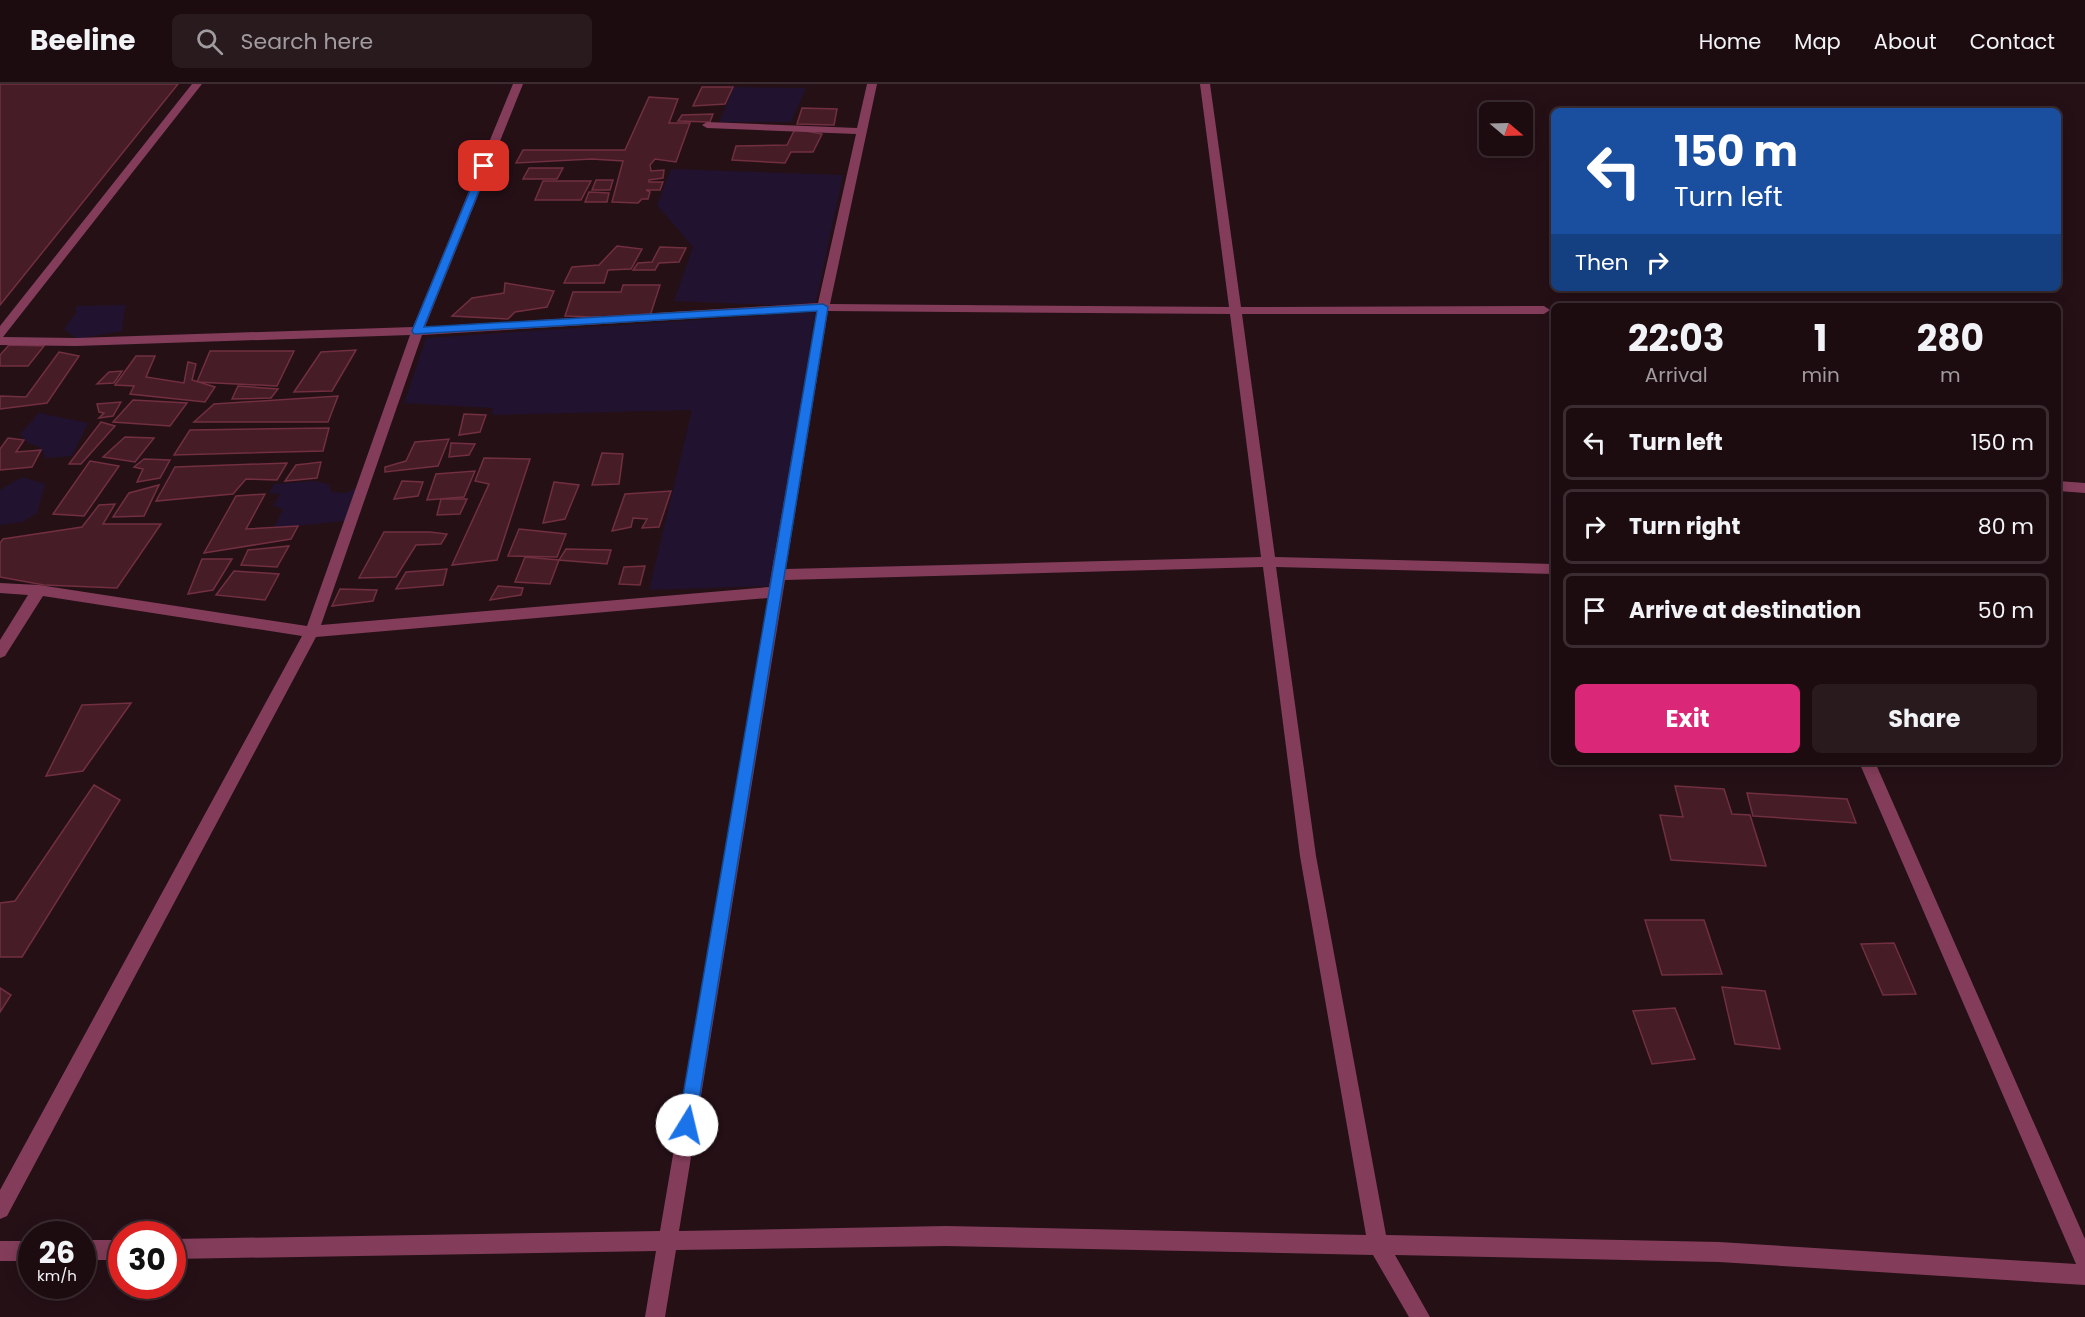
<!DOCTYPE html>
<html lang="en">
<head>
<meta charset="utf-8">
<style>
  :root { --surface:#1c0c10; --page:#291a1e; --text:#f1f3f6; --muted:#a09b9f; --line:#3a2c30; --accent:#db2777 }
  body { margin:0; font-family:Poppins,sans-serif; background:var(--page); color:var(--text); height:100vh; display:flex; flex-direction:column; font-size:22px; white-space:nowrap }
  * { box-sizing:border-box; margin:0 }
  p { font-size:20px; color:var(--muted) }
  .icon { flex:none; width:33px; height:33px; fill:none; stroke:currentColor; stroke-width:2; stroke-linecap:round; stroke-linejoin:round }
  .map { position:relative; flex:1; overflow:hidden }
  .details { position:absolute; left:1551px; top:219px; width:510px; height:462px; display:flex; flex-direction:column; background:var(--surface); border-radius:9px; box-shadow:0 3px 15px #0003,0 0 0 2px var(--line) }
  .details>* { flex:none }
  .hud { position:absolute; left:1551px; top:24px; width:510px; height:183px; border-radius:9px; box-shadow:0 3px 15px #0003,0 0 0 2px var(--line); background:#1a4fa0; color:#fff; overflow:hidden }
  .needle { width:39px; rotate:109deg }
  .buttons { position:absolute; left:1479px; top:18px; display:grid; gap:12px }
  .buttons a { display:grid; place-items:center; width:54px; height:54px; border-radius:9px; background:var(--surface); box-shadow:0 3px 15px #0003,0 0 0 2px var(--line); font-size:30px }
  .speed { position:absolute; left:18px; top:1137px; display:flex; gap:12px; font-size:30px; font-weight:700; text-align:center }
  .speed>* { display:grid; place-content:center; width:78px; height:78px; border-radius:50%; background:var(--surface); box-shadow:0 3px 15px #0003,0 0 0 2px var(--line); line-height:1 }
  .speed small { font-size:15px; font-weight:400 }
  .speed .limit { border:9px solid #d22; background:#fff; color:#111 }
  .pin { position:absolute; display:grid; place-items:center; width:51px; height:51px; color:#fff; margin:-26px; border-radius:12px; box-shadow:0 3px 9px #0006 }
  .me { position:absolute; width:66px; margin:-33px; rotate:9deg; stroke-linejoin:round; filter:drop-shadow(0 0 4px #0008) }
  .turn { display:flex; align-items:center; gap:21px; height:126px; padding:0 24px; font-size:27px }
  .turn .icon { width:78px; height:78px; stroke-width:2.5 }
  .turn b { display:block; font-size:42px; line-height:51px }
  .then { display:flex; align-items:center; height:57px; padding:0 24px; background:#0003; gap:12px; font-size:22px }
  .eta { display:flex; justify-content:space-evenly; align-items:center; height:102px; text-align:center }
  .eta b { font-size:36px; font-weight:700; line-height:42px }
  .button { display:flex; gap:12px; margin-top:auto; padding:12px 24px }
  .button a { flex:1; height:69px; border-radius:9px; background:var(--accent); color:#fff; font-size:24px; font-weight:700; line-height:69px; text-align:center }
  .button a+a { background:var(--page); color:var(--text) }
  ul { padding:0; list-style:none }
  li { display:flex; align-items:center; gap:18px; height:75px; margin:0 12px 9px; padding:0 12px; border:3px solid var(--line); border-radius:9px }
  li div { flex:1 }
  li b { display:block; font-size:22px }
  li em { font-style:normal }
  header { display:flex; align-items:center; gap:36px; box-sizing:border-box; height:84px; padding:0 30px; background:var(--surface); border-bottom:2px solid var(--line) }
  header strong { font-size:28px }
  nav { display:flex; gap:33px; margin-inline-start:auto; font-size:21px }
  .search { width:420px; height:54px; background:var(--page); display:flex; align-items:center; gap:15px; box-sizing:border-box; padding:0 21px; border-radius:9px; color:var(--muted); font-size:22px }
  .map>svg:first-child { display:block }
  .green { fill:#21132f }
  .building { fill:#461c27; stroke:#712f40; stroke-width:1.5 }
  .lines { fill:none; stroke-linecap:round; stroke-linejoin:round }
  .minor { fill:#833d5a; fill-rule:evenodd }
  .route { fill:#1a73e8; stroke:#114b97; stroke-width:1.5 }
</style>
</head>
<body>
<header>
<strong>Beeline</strong>
<div class="search"><svg class="icon" aria-label="search" viewBox="0 0 24 24"><circle cx="10" cy="10" r="6"/><path d="M15 15l6 6"/></svg>Search here</div>
<nav><a>Home</a><a>Map</a><a>About</a><a>Contact</a></nav>
</header>
<div class="map">
<svg width="2085" height="1233" viewBox="0 0 2085 1233">
  <rect width="100%" height="100%" fill="#251016"/>
  <g class="green">
    <path d="M 734,3 L 806,4 L 791,38 L 719,38 Z"/>
    <path d="M 671,85 L 843,91 L 815,223 L 674,217 L 693,163 L 657,121 Z"/>
    <path d="M 129,221 L 125,222 L 122,247 L 77,255 L 64,245 L 76,229 L 76,222 Z"/>
    <path d="M 815,228 L 771,502 L 649,506 L 692,326 L 492,331 L 493,324 L 404,319 L 426,254 Z"/>
    <path d="M 39,329 L 88,339 L 72,372 L 46,374 L 40,363 L 28,359 L 20,350 Z"/>
    <path d="M 22,393 L 45,400 L 37,429 L 22,438 L 0,441 L 0,406 Z"/>
    <path d="M 315,397 L 328,400 L 332,408 L 347,409 L 359,402 L 345,437 L 274,444 L 283,425 L 273,422 L 280,410 L 269,409 L 274,400 Z"/>
  </g>
  <g class="building">
    <path d="M 0,0 L 178,0 L 0,221 Z"/>
    <path d="M 702,3 L 733,3 L 725,20 L 693,22 Z"/>
    <path d="M 649,13 L 678,15 L 669,39 L 690,39 L 676,78 L 655,75 L 650,81 L 651,87 L 664,86 L 663,94 L 649,96 L 649,98 L 663,98 L 660,106 L 646,106 L 650,108 L 648,115 L 642,115 L 638,119 L 612,118 L 623,77 L 592,75 L 516,79 L 523,66 L 625,66 Z"/>
    <path d="M 802,24 L 837,25 L 834,41 L 797,40 Z"/>
    <path d="M 713,30 L 710,38 L 678,37 L 682,31 Z"/>
    <path d="M 795,45 L 822,50 L 813,68 L 791,68 L 785,79 L 732,76 L 736,62 L 787,61 Z"/>
    <path d="M 529,84 L 563,84 L 557,95 L 523,95 Z"/>
    <path d="M 596,96 L 613,96 L 610,106 L 592,106 Z"/>
    <path d="M 543,97 L 591,97 L 581,116 L 535,116 Z"/>
    <path d="M 589,108 L 609,109 L 607,118 L 585,118 Z"/>
    <path d="M 617,162 L 642,165 L 631,185 L 608,186 L 604,199 L 564,199 L 572,183 L 599,181 Z"/>
    <path d="M 660,163 L 686,164 L 679,178 L 659,179 L 655,186 L 633,186 L 638,179 L 652,178 Z"/>
    <path d="M 505,199 L 554,207 L 547,223 L 515,228 L 508,235 L 452,232 L 472,214 L 504,209 Z"/>
    <path d="M 623,201 L 660,201 L 649,235 L 565,232 L 573,208 L 621,208 Z"/>
    <path d="M 9,261 L 44,262 L 28,282 L 0,282 L 0,271 Z"/>
    <path d="M 356,266 L 332,307 L 294,308 L 321,268 Z"/>
    <path d="M 210,267 L 294,267 L 277,302 L 197,298 Z"/>
    <path d="M 59,268 L 79,272 L 47,319 L 0,325 L 0,312 L 26,313 Z"/>
    <path d="M 136,272 L 155,272 L 146,293 L 184,299 L 188,278 L 196,280 L 192,296 L 215,303 L 205,318 L 130,310 L 134,302 L 115,301 Z"/>
    <path d="M 122,287 L 114,299 L 97,300 L 109,288 Z"/>
    <path d="M 238,302 L 278,305 L 271,314 L 232,315 Z"/>
    <path d="M 338,312 L 328,338 L 194,338 L 214,320 Z"/>
    <path d="M 133,316 L 187,319 L 170,342 L 113,338 Z"/>
    <path d="M 121,318 L 113,332 L 99,334 L 104,329 L 99,328 L 97,320 Z"/>
    <path d="M 464,330 L 486,331 L 480,348 L 459,351 Z"/>
    <path d="M 101,338 L 115,342 L 81,380 L 69,380 Z"/>
    <path d="M 329,344 L 323,367 L 174,371 L 190,346 Z"/>
    <path d="M 125,353 L 154,354 L 135,378 L 103,373 Z"/>
    <path d="M 8,354 L 24,356 L 16,368 L 41,366 L 32,383 L 0,386 L 0,365 Z"/>
    <path d="M 449,355 L 438,382 L 385,388 L 385,383 L 406,377 L 415,358 Z"/>
    <path d="M 451,359 L 475,360 L 469,371 L 449,373 Z"/>
    <path d="M 602,369 L 623,370 L 619,400 L 592,401 Z"/>
    <path d="M 484,374 L 530,375 L 497,476 L 452,481 L 489,400 L 475,397 Z"/>
    <path d="M 144,375 L 170,376 L 160,394 L 137,398 L 143,385 L 134,383 Z"/>
    <path d="M 90,377 L 119,382 L 84,432 L 53,430 Z"/>
    <path d="M 321,378 L 317,394 L 285,397 L 296,381 Z"/>
    <path d="M 287,379 L 277,396 L 246,395 L 233,410 L 156,417 L 175,383 Z"/>
    <path d="M 475,387 L 464,413 L 427,416 L 436,390 Z"/>
    <path d="M 402,397 L 423,398 L 418,412 L 394,415 Z"/>
    <path d="M 554,398 L 579,401 L 565,435 L 543,439 Z"/>
    <path d="M 159,401 L 144,432 L 113,433 L 129,409 Z"/>
    <path d="M 671,407 L 659,443 L 642,444 L 647,435 L 633,434 L 631,443 L 612,447 L 625,410 Z"/>
    <path d="M 265,410 L 246,445 L 298,442 L 291,455 L 204,469 L 236,412 Z"/>
    <path d="M 441,415 L 467,415 L 460,430 L 437,431 Z"/>
    <path d="M 115,420 L 103,440 L 161,440 L 117,504 L 44,501 L 0,493 L 0,459 L 3,455 L 82,443 L 99,421 Z"/>
    <path d="M 519,445 L 566,450 L 557,473 L 508,472 Z"/>
    <path d="M 384,448 L 430,448 L 447,450 L 441,460 L 416,461 L 396,493 L 359,494 Z"/>
    <path d="M 289,462 L 277,483 L 241,481 L 248,466 Z"/>
    <path d="M 566,465 L 611,466 L 607,480 L 559,476 Z"/>
    <path d="M 525,473 L 559,476 L 550,500 L 515,498 Z"/>
    <path d="M 202,475 L 232,475 L 213,506 L 188,510 Z"/>
    <path d="M 645,482 L 640,501 L 619,500 L 624,483 Z"/>
    <path d="M 447,485 L 443,501 L 396,505 L 406,488 Z"/>
    <path d="M 234,487 L 279,490 L 265,516 L 216,511 Z"/>
    <path d="M 498,502 L 523,504 L 521,511 L 490,516 Z"/>
    <path d="M 340,505 L 377,506 L 373,517 L 332,522 Z"/>
    <path d="M 131,619 L 83,687 L 46,692 L 82,621 Z"/>
    <path d="M 94,701 L 120,716 L 22,873 L 0,873 L 0,819 L 15,817 Z"/>
    <path d="M 1675,702 L 1724,705 L 1732,730 L 1750,731 L 1766,782 L 1671,776 L 1660,731 L 1683,733 Z"/>
    <path d="M 1747,709 L 1847,715 L 1856,739 L 1753,732 Z"/>
    <path d="M 1645,836 L 1704,836 L 1722,890 L 1662,891 Z"/>
    <path d="M 1894,859 L 1916,910 L 1883,911 L 1861,860 Z"/>
    <path d="M 1722,903 L 1765,907 L 1780,965 L 1735,960 Z"/>
    <path d="M 0,904 L 11,911 L 0,928 Z"/>
    <path d="M 1675,924 L 1695,975 L 1652,980 L 1633,927 Z"/>
  </g>
  <g class="lines">
    <g class="minor">
      <path d="M 192,0 L 202,0 L 3,253 L 76,254 L 413,243 L 513,0 L 523,0 L 425,243 L 818,219 L 856,50 L 707,44 L 702,41 L 707,38 L 857,44 L 867,0 L 877,0 L 830,220 L 1229,223 L 1200,0 L 1210,0 L 1241,223 L 1544,222 L 1550,226 L 1544,230 L 1242,230 L 1275,473 L 1554,480 L 1554,490 L 1276,483 L 1316,772 L 1386,1151 L 1719,1158 L 2076,1180 L 1859,678 L 1875,678 L 2085,1155 L 2085,1201 L 1719,1178 L 1395,1171 L 1430,1233 L 1409,1233 L 1373,1171 L 946,1162 L 676,1166 L 665,1233 L 645,1233 L 656,1167 L 172,1175 L 172,1155 L 660,1147 L 768,514 L 316,553 L 7,1132 L 0,1135 L 0,1106 L 302,552 L 43,512 L 5,572 L 0,574 L 0,556 L 28,511 L 0,509 L 0,499 L 39,501 L 307,542 L 410,251 L 76,262 L 0,261 L 0,242 ZM 817,227 L 769,503 L 321,541 L 422,251 ZM 828,227 L 1230,230 L 1261,473 L 786,485 ZM 1263,483 L 1300,772 L 1366,1151 L 946,1142 L 679,1147 L 785,496 Z"/>
      <path d="M 2058,397 L 2085,399 L 2085,409 L 2058,407 Z"/>
      <rect x="82" y="1156" width="40" height="20"/>
      <rect x="0" y="1157" width="32" height="20"/>
    </g>
  </g>
  <path class="route" d="M 481,80 L 489,82 L 424,243 L 823,220 L 828,223 L 695,1041 L 693,1047 L 687,1050 L 681,1047 L 678,1041 L 817,227 L 414,250 L 412,247 Z"/>
</svg>
<div class="buttons">
<a><svg class="needle" viewBox="-14 -14 28 28"><path d="M0-13l5 13h-10z" fill="#e53935"/><path d="M0 13l5-13h-10z" fill="#a09b9f"/></svg></a>
</div>
<div class="speed"><div>26<small>km/h</small></div><div class="limit">30</div></div>
<div class="pin" style="left:484px;top:82px;background:#d93025"><svg class="icon" aria-label="arrive" viewBox="0 0 24 24"><path d="M6 21V4h12l-3 4 3 4H6"/></svg></div>
<svg class="me" style="left:687px;top:1041px" viewBox="-20 -20 40 40"><circle r="19" fill="#fff"/><path d="M0-13L10 11 0 6-10 11z" fill="#1a73e8"/></svg>
<div class="hud">
<div class="turn"><svg class="icon" aria-label="left" viewBox="0 0 24 24"><path d="M17 20v-9H6M10 6l-5 5 5 5"/></svg><div><b>150 m</b>Turn left</div></div>
<div class="then">Then<svg class="icon" aria-label="right" viewBox="0 0 24 24"><path d="M7 20v-9h11M14 6l5 5-5 5"/></svg></div>
</div>
<section class="details">
<div class="eta">
<div><b>22:03</b><p>Arrival</p></div>
<div><b>1</b><p>min</p></div>
<div><b>280</b><p>m</p></div>
</div>
<ul>
<li><svg class="icon" aria-label="left" viewBox="0 0 24 24"><path d="M17 20v-9H6M10 6l-5 5 5 5"/></svg><div><b>Turn left</b></div><em>150 m</em></li>
<li><svg class="icon" aria-label="right" viewBox="0 0 24 24"><path d="M7 20v-9h11M14 6l5 5-5 5"/></svg><div><b>Turn right</b></div><em>80 m</em></li>
<li><svg class="icon" aria-label="arrive" viewBox="0 0 24 24"><path d="M6 21V4h12l-3 4 3 4H6"/></svg><div><b>Arrive at destination</b></div><em>50 m</em></li>
</ul>
<div class="button"><a>Exit</a><a>Share</a></div>
</section>
</div>
</body>
</html>
